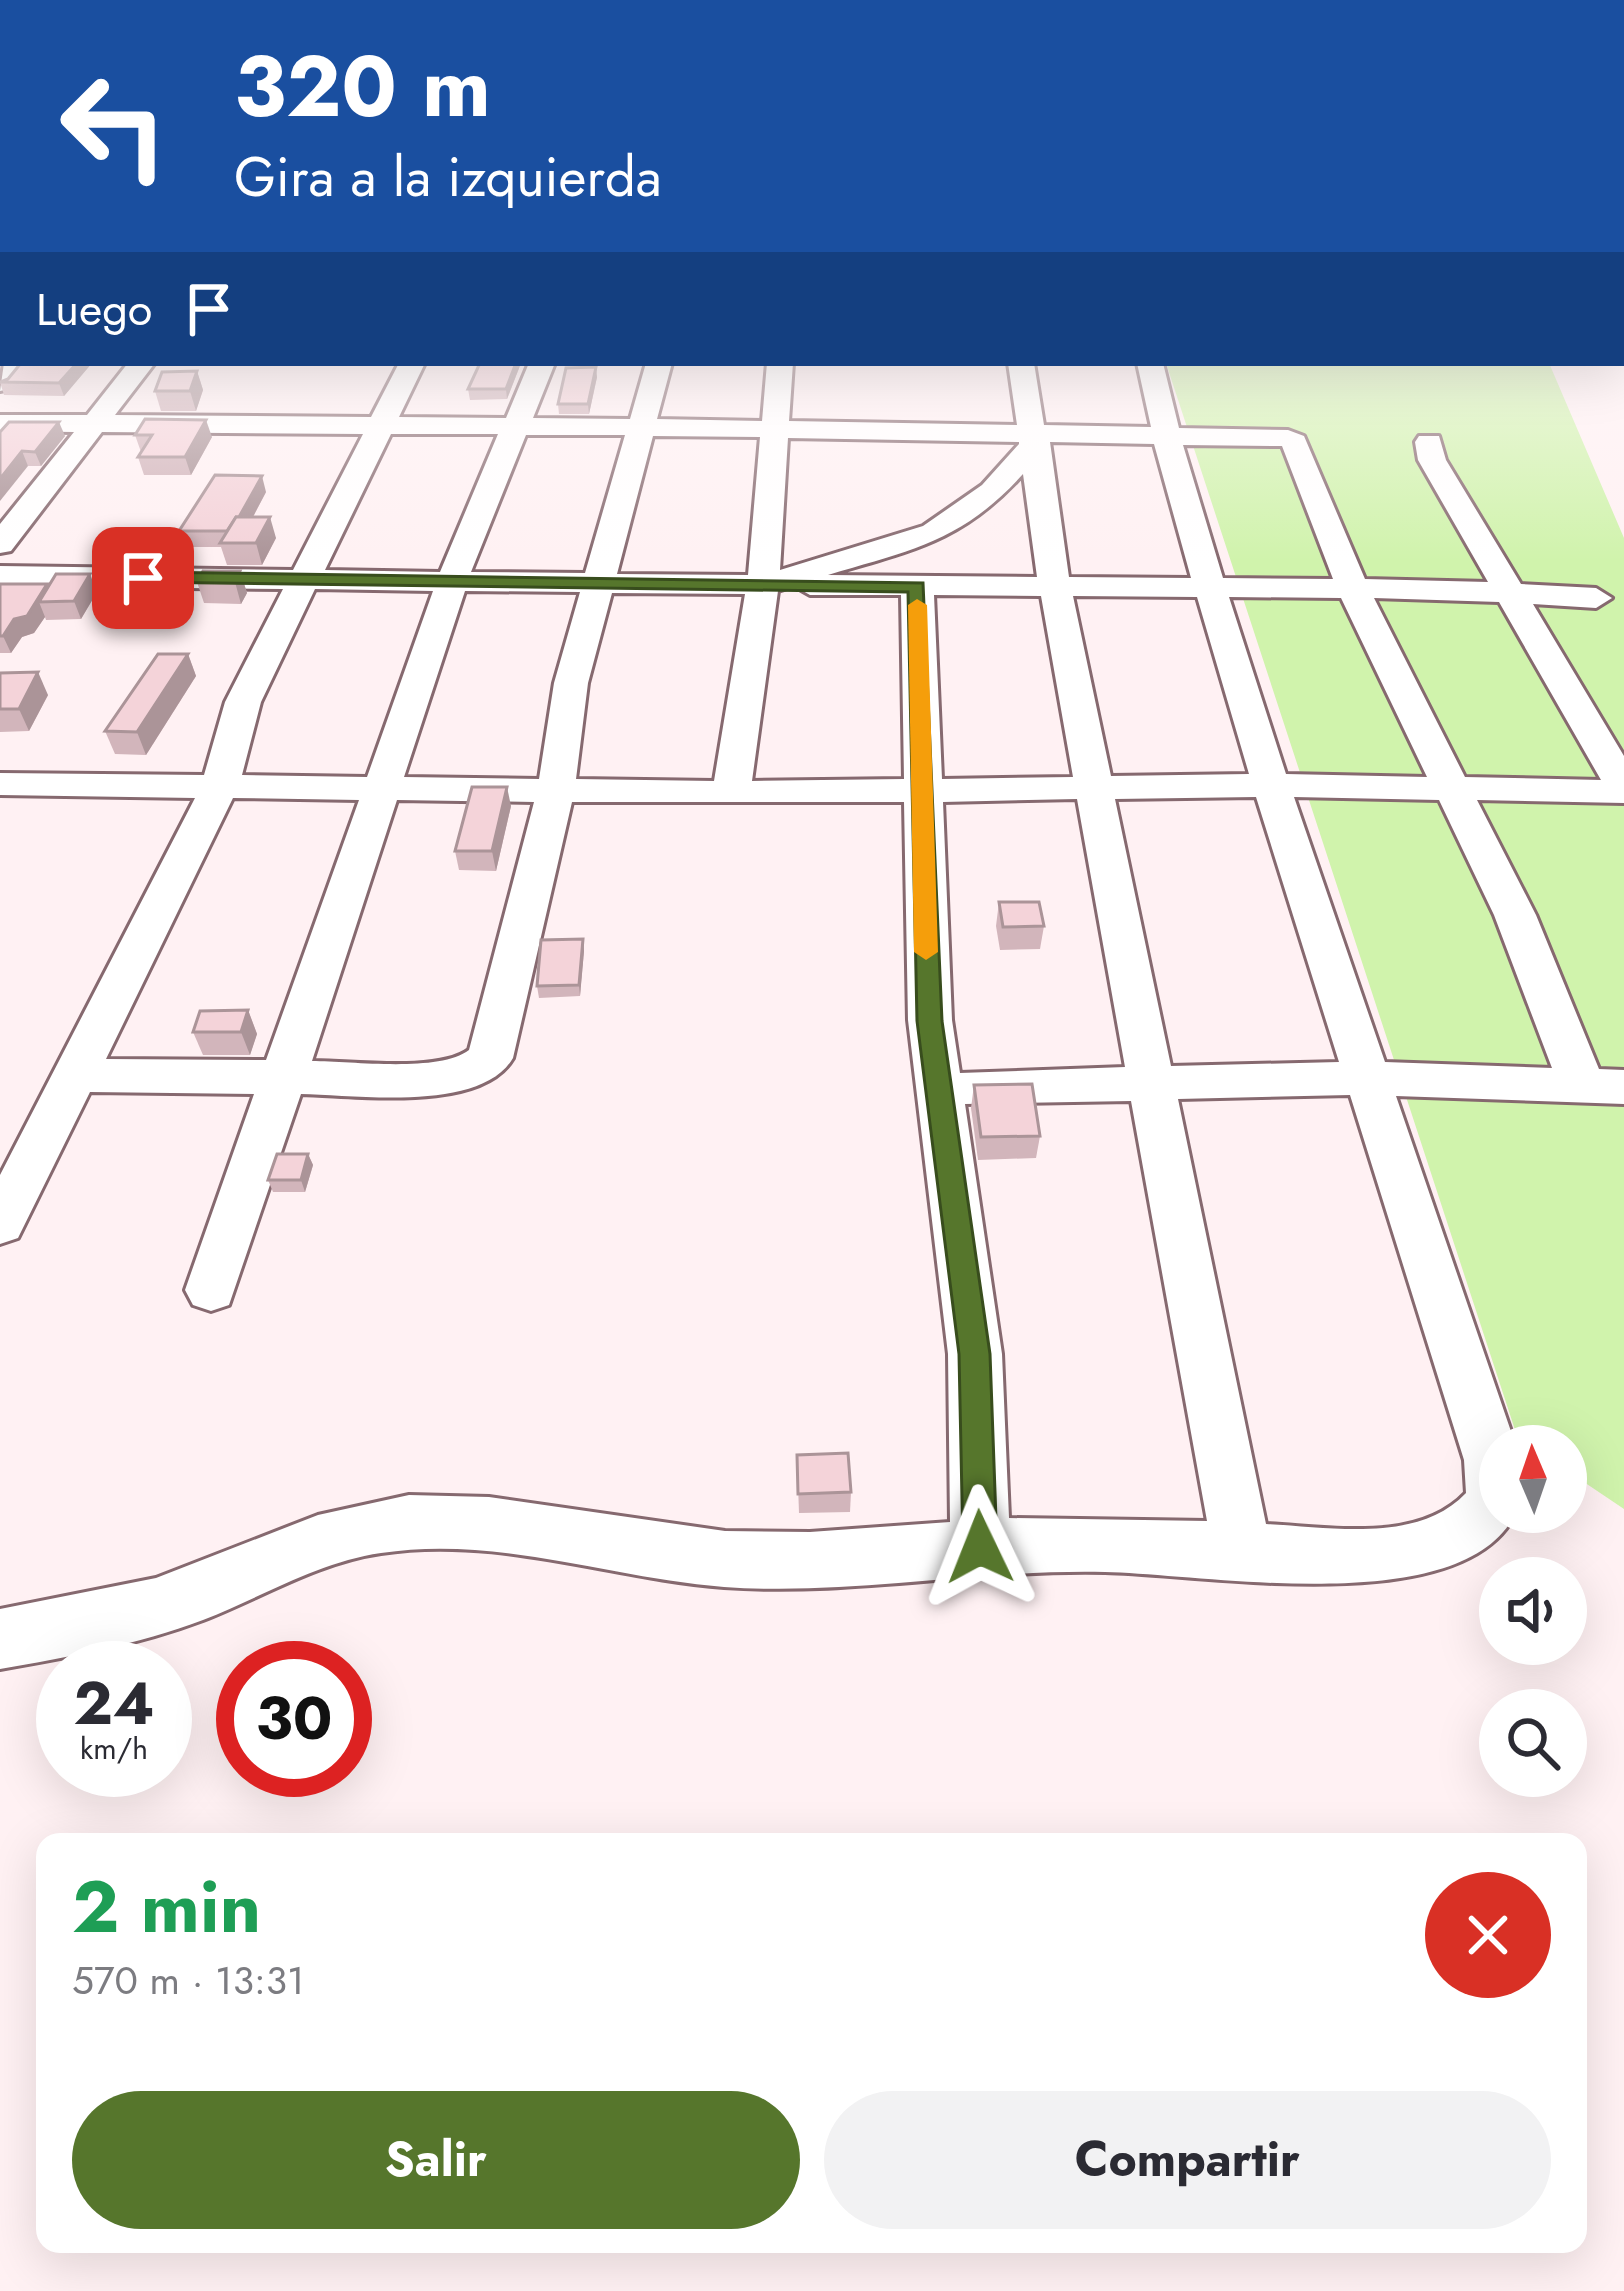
<!DOCTYPE html>
<html lang="es">
<head>
<meta charset="utf-8">
<style>
  :root { --surface:#fff; --page:#f2f2f3; --text:#2b2b33; --muted:#7c7c81; --accent:#56762c }
  body { margin:0; font-family:Jost,sans-serif; background:var(--page); color:var(--text); height:100vh; display:flex; flex-direction:column; font-size:45px; white-space:nowrap }
  * { box-sizing:border-box; margin:0 }
  p { font-size:39px; color:var(--muted) }
  .icon { flex:none; width:66px; height:66px; fill:none; stroke:currentColor; stroke-width:2; stroke-linecap:round; stroke-linejoin:round }
  .map { position:relative; flex:1; overflow:hidden }
  .details { position:absolute; left:36px; top:1833px; width:1551px; height:420px; display:flex; flex-direction:column; background:var(--surface); border-radius:24px; box-shadow:0 12px 48px #0002 }
  .details>* { flex:none }
  .banner { position:absolute; left:0px; top:0px; width:1626px; height:366px; box-shadow:0 12px 48px #0002; background:#1a4fa0; color:#fff; overflow:hidden }
  .needle { width:78px; rotate:358deg }
  .fabs { position:absolute; left:1479px; top:1425px; display:grid; gap:24px }
  .fabs a { display:grid; place-items:center; width:108px; height:108px; border-radius:50%; background:var(--surface); box-shadow:0 12px 48px #0002; font-size:60px }
  .speed { position:absolute; left:36px; top:1641px; display:flex; gap:24px; font-size:60px; font-weight:700; text-align:center }
  .speed>* { display:grid; place-content:center; width:156px; height:156px; border-radius:50%; background:var(--surface); box-shadow:0 12px 48px #0002; line-height:1 }
  .speed small { font-size:30px; font-weight:400 }
  .speed .limit { border:18px solid #d22; background:#fff; color:#111 }
  .pin { position:absolute; display:grid; place-items:center; width:102px; height:102px; color:#fff; margin:-51px; border-radius:24px; box-shadow:0 6px 18px #0006 }
  .me { position:absolute; width:132px; margin:-66px; rotate:358deg; stroke-linejoin:round; filter:drop-shadow(0 0 9px #0008) }
  .turn { display:flex; align-items:center; gap:42px; height:252px; padding:0 36px; font-size:54px }
  .turn .icon { width:156px; height:156px; stroke-width:2.5 }
  .turn b { display:block; font-size:84px; line-height:102px }
  .then { display:flex; align-items:center; height:114px; padding:0 36px; background:#0003; gap:24px; font-size:45px }
  .round { display:grid; place-items:center; flex:none; width:126px; height:126px; border-radius:63px; background:var(--page) }
  .summary { display:flex; align-items:center; justify-content:space-between; height:204px; padding:0 36px }
  h1 { font-size:72px; font-weight:700; line-height:90px; color:#1e9e55 }
  .primary-button { display:flex; gap:24px; margin-top:auto; padding:24px 36px }
  .primary-button a { flex:1; height:138px; border-radius:72px; background:var(--accent); color:#fff; font-size:48px; font-weight:700; line-height:138px; text-align:center }
  .primary-button a+a { background:var(--page); color:var(--text) }
  .map>svg:first-child { display:block }
  .green { fill:#d0f3ac }
  .lines { fill:none; stroke-linecap:round; stroke-linejoin:round }
  .minor-casing { stroke:#86696f; stroke-width:6 }
  .minor { fill:#fff; fill-rule:evenodd }
  .wall { fill:#d2b5bb }
  .shaded-wall { fill:#ab9498 }
  .building { fill:#f4d3d9; stroke:#ab9498; stroke-width:3 }
  .route { fill:#56762c; stroke:#384d1d; stroke-width:3 }
  .slow { fill:#f59e0b }
</style>
</head>
<body>
<div class="map">
<svg width="1624" height="2291" viewBox="0 0 1624 2291">
  <rect width="100%" height="100%" fill="#fff1f3"/>
  <path class="green" d="M 1166,363 L 1549,363 L 1624,538 L 1624,1509 L 1566,1470 L 1566,1446 L 1531,1446 L 1517,1436 Z"/>
  <g class="lines">
    <g class="minor-casing">
      <g id="minor">
        <rect x="0" y="302" width="3" height="14"/>
        <path d="M 4,363 L 31,363 L 9,389 L 0,391 Z"/>
        <path d="M 128,363 L 155,363 L 115,415 L 371,417 L 399,363 L 425,363 L 399,417 L 506,418 L 529,363 L 555,363 L 533,418 L 630,419 L 646,363 L 672,363 L 657,419 L 762,421 L 767,363 L 793,363 L 789,421 L 1017,425 L 1008,363 L 1034,363 L 1044,425 L 1151,427 L 1137,363 L 1163,363 L 1179,428 L 1288,430 L 1304,436 L 1365,579 L 1488,582 L 1418,460 L 1415,442 L 1419,436 L 1439,436 L 1446,460 L 1521,584 L 1596,588 L 1612,598 L 1596,608 L 1533,604 L 1624,756 L 1624,803 L 1477,800 L 1536,915 L 1599,1069 L 1624,1070 L 1624,1104 L 1396,1096 L 1516,1446 L 1500,1446 L 1500,1512 L 1516,1512 C 1466,1621 1206,1574 1105,1572 C 978,1569 851,1596 724,1587 C 609,1578 497,1535 381,1553 C 318,1562 262,1597 203,1620 C 137,1645 69,1657 0,1669 L 0,1609 L 156,1578 L 318,1515 L 409,1495 L 489,1497 L 725,1531 L 810,1532 L 950,1522 L 948,1354 L 908,1020 L 904,802 L 572,802 L 513,1058 C 481,1113 357,1095 301,1094 L 229,1305 L 211,1311 L 193,1305 L 185,1290 L 254,1094 L 90,1092 L 18,1238 L 0,1244 L 0,1175 L 195,798 L 0,795 L 0,773 L 204,775 L 225,702 L 283,589 L 0,586 L 0,566 L 293,570 L 363,434 L 102,432 L 11,551 L 0,553 L 0,524 L 74,432 L 0,431 L 0,415 L 87,415 ZM 391,434 L 498,434 L 440,572 L 325,570 ZM 526,435 L 625,435 L 585,573 L 471,572 ZM 653,436 L 760,437 L 748,575 L 617,574 ZM 788,438 L 1019,442 L 1019,444 L 982,485 L 923,526 L 780,570 ZM 1050,442 L 1154,444 L 1191,578 L 1069,577 ZM 1183,445 L 1282,446 L 1333,579 L 1223,578 ZM 1023,474 L 1037,577 L 828,575 C 911,550 962,542 1023,474 ZM 794,586 L 810,595 L 901,595 L 904,779 L 752,781 L 778,591 ZM 315,589 L 433,591 L 367,777 L 242,775 L 261,702 ZM 465,591 L 580,592 L 554,683 L 539,779 L 404,777 ZM 612,593 L 745,594 L 714,781 L 576,779 L 588,683 ZM 934,595 L 1041,596 L 1073,777 L 942,779 ZM 1073,596 L 1197,597 L 1249,774 L 1111,776 ZM 1229,597 L 1341,598 L 1427,777 L 1286,774 ZM 1374,598 L 1499,602 L 1601,780 L 1465,777 ZM 1256,797 L 1339,1062 L 1171,1066 L 1115,799 ZM 1294,797 L 1439,800 L 1494,915 L 1552,1068 L 1385,1062 ZM 233,798 L 359,800 L 266,1060 L 106,1059 ZM 1077,799 L 1125,1067 L 960,1073 L 952,1020 L 943,802 ZM 397,800 L 534,802 L 469,1050 C 439,1073 351,1061 312,1061 ZM 1350,1095 L 1464,1460 L 1466,1493 C 1418,1544 1330,1527 1266,1524 L 1178,1099 ZM 1131,1101 L 1207,1521 L 1009,1518 L 1002,1354 L 965,1104 Z"/>
      </g>
    </g>
    <use href="#minor" class="minor"/>
  </g>
  <g class="wall">
    <path d="M 0,241 L 3,241 L 3,295 L 0,295 L 0,264 L 2,264 L 3,254 L 0,254 Z"/>
    <path d="M 21,363 L 92,363 L 64,396 L 4,395 L 0,382 L 8,379 Z"/>
    <path d="M 521,363 L 507,399 L 470,400 L 468,389 Z"/>
    <path d="M 197,371 L 203,390 L 196,411 L 161,411 L 155,391 Z"/>
    <path d="M 597,377 L 589,414 L 559,414 L 558,404 Z"/>
    <path d="M 0,432 L 65,436 L 41,466 L 28,466 Z"/>
    <path d="M 135,435 L 212,437 L 191,475 L 144,475 L 138,457 L 141,452 Z"/>
    <path d="M 266,492 L 253,517 L 276,538 L 262,565 L 227,565 L 221,547 L 184,547 L 179,531 Z"/>
    <path d="M 240,571 L 247,593 L 241,604 L 204,603 L 197,582 Z"/>
    <path d="M 0,584 L 97,592 L 81,619 L 46,620 L 45,617 L 34,633 L 22,637 L 11,653 L 0,653 Z"/>
    <path d="M 188,654 L 196,676 L 146,755 L 115,754 L 105,731 Z"/>
    <path d="M 0,673 L 48,695 L 29,731 L 0,732 Z"/>
    <path d="M 511,806 L 496,871 L 459,870 L 455,851 Z"/>
    <path d="M 999,902 L 1044,926 L 1040,949 L 1000,950 L 996,926 Z"/>
    <path d="M 583,939 L 584,951 L 580,996 L 539,998 L 537,986 Z"/>
    <path d="M 248,1010 L 257,1034 L 250,1055 L 203,1055 L 193,1032 L 200,1011 Z"/>
    <path d="M 974,1085 L 1040,1136 L 1036,1158 L 978,1160 L 971,1108 Z"/>
    <path d="M 308,1154 L 313,1165 L 305,1192 L 273,1192 L 268,1180 Z"/>
    <path d="M 797,1455 L 851,1492 L 850,1512 L 799,1513 Z"/>
  </g>
  <g class="shaded-wall">
    <path d="M 77,363 L 92,363 L 64,396 L 59,383 Z"/>
    <path d="M 516,363 L 521,363 L 507,399 L 506,389 Z"/>
    <path d="M 596,367 L 597,377 L 589,414 L 588,404 Z"/>
    <path d="M 197,371 L 203,390 L 196,411 L 190,391 Z"/>
    <path d="M 206,420 L 212,437 L 191,475 L 185,457 Z"/>
    <path d="M 59,422 L 65,436 L 41,466 L 35,452 Z"/>
    <path d="M 22,451 L 28,466 L 0,501 L 0,479 Z"/>
    <path d="M 262,476 L 266,492 L 239,543 L 232,531 Z"/>
    <path d="M 270,517 L 276,538 L 262,565 L 256,543 Z"/>
    <path d="M 240,571 L 247,593 L 241,604 L 235,582 Z"/>
    <path d="M 90,574 L 97,592 L 81,619 L 74,601 Z"/>
    <path d="M 47,584 L 54,602 L 39,602 L 45,617 L 34,633 L 22,637 L 11,653 L 3,636 L 14,619 Z"/>
    <path d="M 188,654 L 196,676 L 146,755 L 137,732 Z"/>
    <path d="M 38,672 L 48,695 L 29,731 L 19,709 Z"/>
    <path d="M 507,787 L 511,806 L 496,871 L 492,851 Z"/>
    <path d="M 583,939 L 584,951 L 580,996 L 579,985 Z"/>
    <path d="M 248,1010 L 257,1034 L 250,1055 L 241,1032 Z"/>
    <path d="M 308,1154 L 313,1165 L 305,1192 L 301,1180 Z"/>
  </g>
  <g class="building">
    <path d="M 3,251 L 3,283 L 0,283 L 0,264 L 2,264 Z"/>
    <path d="M 21,363 L 77,363 L 59,383 L 0,382 L 8,379 Z"/>
    <path d="M 480,363 L 516,363 L 506,389 L 468,389 Z"/>
    <path d="M 596,367 L 588,404 L 558,404 L 566,368 Z"/>
    <path d="M 197,371 L 190,391 L 155,391 L 162,372 Z"/>
    <path d="M 145,419 L 206,420 L 185,457 L 138,457 L 152,435 L 135,435 Z"/>
    <path d="M 9,422 L 59,422 L 35,452 L 22,451 L 0,479 L 0,432 Z"/>
    <path d="M 215,475 L 262,476 L 239,517 L 236,517 L 227,531 L 179,531 Z"/>
    <path d="M 236,517 L 270,517 L 256,543 L 220,543 Z"/>
    <path d="M 203,571 L 240,571 L 235,582 L 197,582 Z"/>
    <path d="M 56,574 L 90,574 L 74,601 L 39,602 Z"/>
    <path d="M 0,584 L 47,584 L 27,616 L 14,619 L 3,636 L 0,636 Z"/>
    <path d="M 158,654 L 188,654 L 137,732 L 105,731 Z"/>
    <path d="M 38,672 L 19,709 L 0,709 L 0,673 Z"/>
    <path d="M 472,787 L 507,787 L 492,851 L 455,851 Z"/>
    <path d="M 999,902 L 1039,902 L 1044,926 L 1003,927 Z"/>
    <path d="M 583,939 L 579,985 L 537,986 L 541,940 Z"/>
    <path d="M 248,1010 L 241,1032 L 193,1032 L 200,1011 Z"/>
    <path d="M 1032,1084 L 1040,1136 L 981,1137 L 974,1085 Z"/>
    <path d="M 277,1154 L 308,1154 L 301,1180 L 268,1180 Z"/>
    <path d="M 848,1453 L 851,1492 L 798,1494 L 797,1455 Z"/>
  </g>
  <linearGradient id="sky" x2="0" y2="1"><stop stop-color="#7fafac"/><stop offset="0.43" stop-color="#fff9fa"/><stop offset="1" stop-color="#fff9fa" stop-opacity="0"/></linearGradient>
  <rect width="1624" height="561" fill="url(#sky)"/>
  <path class="route" d="M 143,572 L 923,583 L 942,1021 L 990,1354 L 997,1547 L 992,1558 L 980,1563 L 968,1558 L 963,1547 L 959,1354 L 917,1021 L 908,592 L 137,582 L 134,578 Z"/>
  <path class="slow" d="M 917,599 L 927,605 L 938,952 L 926,960 L 914,952 L 908,605 Z"/>
</svg>
<div class="fabs">
<a><svg class="needle" viewBox="-14 -14 28 28"><path d="M0-13l5 13h-10z" fill="#e53935"/><path d="M0 13l5-13h-10z" fill="#7c7c81"/></svg></a>
<a><svg class="icon" aria-label="sound" viewBox="0 0 24 24"><path d="M4 9h4l5-4v14l-5-4H4zM17 9q2 3 0 6"/></svg></a>
<a><svg class="icon" aria-label="search" viewBox="0 0 24 24"><circle cx="10" cy="10" r="6"/><path d="M15 15l6 6"/></svg></a>
</div>
<div class="speed"><div>24<small>km/h</small></div><div class="limit">30</div></div>
<div class="pin" style="left:143px;top:578px;background:#d93025"><svg class="icon" aria-label="arrive" viewBox="0 0 24 24"><path d="M6 21V4h12l-3 4 3 4H6"/></svg></div>
<svg class="me" style="left:980px;top:1547px" viewBox="-20 -20 40 40"><path d="M0-17L14 15 0 8-14 15z" fill="#56762c" stroke="#fff" stroke-width="4"/></svg>
<div class="banner">
<div class="turn"><svg class="icon" aria-label="left" viewBox="0 0 24 24"><path d="M17 20v-9H6M10 6l-5 5 5 5"/></svg><div><b>320 m</b>Gira a la izquierda</div></div>
<div class="then">Luego<svg class="icon" aria-label="arrive" viewBox="0 0 24 24"><path d="M6 21V4h12l-3 4 3 4H6"/></svg></div>
</div>
<section class="details">
<div class="summary"><div><h1>2 min</h1><p>570 m · 13:31</p></div><a class="round" style="background:#d93025;color:#fff"><svg class="icon" aria-label="close" viewBox="0 0 24 24"><path d="M6 6l12 12M18 6L6 18"/></svg></a></div>
<div class="primary-button"><a>Salir</a><a>Compartir</a></div>
</section>
</div>
</body>
</html>
